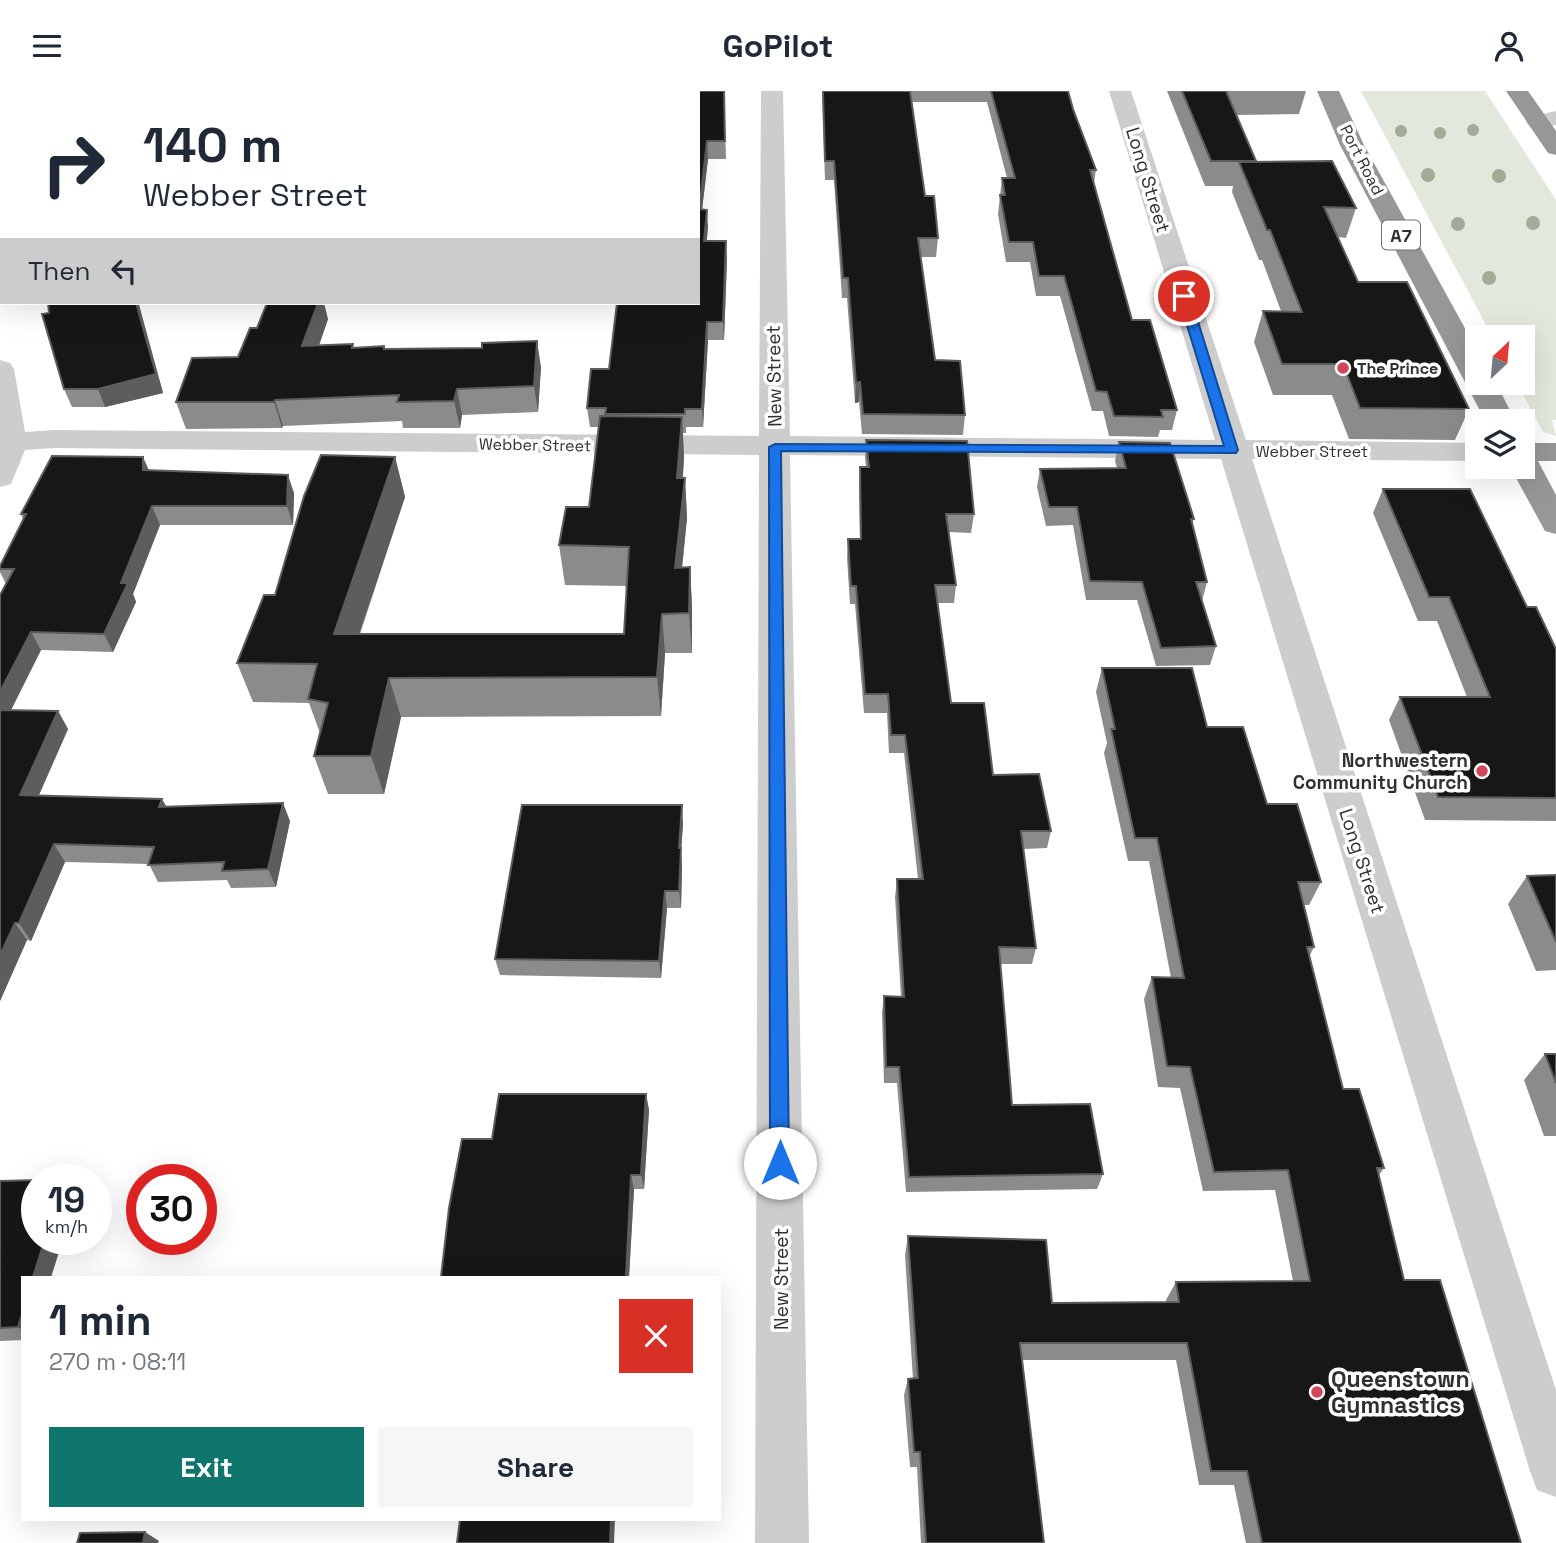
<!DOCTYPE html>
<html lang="en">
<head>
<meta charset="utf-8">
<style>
  :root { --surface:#fff; --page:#f6f6f7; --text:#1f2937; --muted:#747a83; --accent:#0f766e }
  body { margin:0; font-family:"Space Grotesk",sans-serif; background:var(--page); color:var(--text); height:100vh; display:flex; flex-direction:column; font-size:26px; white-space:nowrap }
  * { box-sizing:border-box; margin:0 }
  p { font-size:23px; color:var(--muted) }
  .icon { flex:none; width:38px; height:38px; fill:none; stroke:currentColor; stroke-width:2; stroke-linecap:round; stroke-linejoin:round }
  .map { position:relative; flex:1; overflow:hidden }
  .side { position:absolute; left:21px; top:1185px; width:700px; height:245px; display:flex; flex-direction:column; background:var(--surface); border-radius:0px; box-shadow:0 7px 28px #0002 }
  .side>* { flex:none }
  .hud { position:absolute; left:0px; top:0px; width:700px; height:214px; box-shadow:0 7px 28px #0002; background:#fff; color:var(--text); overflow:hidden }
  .needle { width:46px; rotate:26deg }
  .buttons { position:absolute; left:1465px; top:234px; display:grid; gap:14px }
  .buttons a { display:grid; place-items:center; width:70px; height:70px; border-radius:0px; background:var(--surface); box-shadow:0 7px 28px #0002; font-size:35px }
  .speed { position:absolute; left:21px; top:1073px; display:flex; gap:14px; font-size:35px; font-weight:700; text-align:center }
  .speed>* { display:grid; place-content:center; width:91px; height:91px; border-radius:50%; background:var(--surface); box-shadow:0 7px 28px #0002; line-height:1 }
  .speed small { font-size:18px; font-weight:400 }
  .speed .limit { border:10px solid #d22; background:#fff; color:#111 }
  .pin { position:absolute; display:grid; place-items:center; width:60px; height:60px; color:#fff; margin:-30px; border:4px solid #fff; border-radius:50%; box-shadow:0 2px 7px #0007 }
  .me { position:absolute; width:77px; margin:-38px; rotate:0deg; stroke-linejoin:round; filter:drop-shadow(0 0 5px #0008) }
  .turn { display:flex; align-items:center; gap:24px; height:147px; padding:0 28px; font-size:32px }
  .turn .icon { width:91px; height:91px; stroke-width:2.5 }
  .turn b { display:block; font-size:49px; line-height:60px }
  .then { display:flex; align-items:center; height:66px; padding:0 28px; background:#0003; gap:14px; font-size:26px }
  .round { display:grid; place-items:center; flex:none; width:74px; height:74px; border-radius:0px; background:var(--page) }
  .head { display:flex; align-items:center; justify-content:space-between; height:119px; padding:0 28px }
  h1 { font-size:42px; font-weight:600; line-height:52px }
  .cta { display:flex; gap:14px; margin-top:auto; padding:14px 28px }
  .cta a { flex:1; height:80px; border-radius:0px; background:var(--accent); color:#fff; font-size:28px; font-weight:600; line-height:80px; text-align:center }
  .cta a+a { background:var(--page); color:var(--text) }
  header { display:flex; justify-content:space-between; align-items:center; height:91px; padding:0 28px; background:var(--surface); font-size:32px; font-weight:600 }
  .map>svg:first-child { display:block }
  .green { fill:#e3e8dc }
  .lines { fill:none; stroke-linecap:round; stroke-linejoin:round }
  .minor { fill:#cdcdcd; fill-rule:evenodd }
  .highway { fill:#979797; fill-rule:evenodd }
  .tree { fill:#a2ab96 }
  .wall { fill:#8b8b8b }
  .shaded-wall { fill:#5d5d5d }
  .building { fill:#171717; stroke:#5d5d5d; stroke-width:2 }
  .route { fill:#1a73e8; stroke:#114b97; stroke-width:2 }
  .poi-dot { fill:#d34657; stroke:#fff; stroke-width:2.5 }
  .labels { text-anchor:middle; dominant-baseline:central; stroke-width:7; stroke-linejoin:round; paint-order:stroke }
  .far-street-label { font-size:16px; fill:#303030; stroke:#fff }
  .far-poi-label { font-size:16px; font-weight:bold; fill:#303030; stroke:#fff; text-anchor:start }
  .shield { fill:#fff; stroke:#6e6e6e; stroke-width:2 }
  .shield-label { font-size:18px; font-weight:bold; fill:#303030 }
  .street-label { font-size:19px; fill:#303030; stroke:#fff }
  .poi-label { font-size:19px; font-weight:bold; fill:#303030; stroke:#fff; text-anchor:end }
  .near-poi-label { font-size:23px; font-weight:bold; fill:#303030; stroke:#fff; text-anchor:start }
</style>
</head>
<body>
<header><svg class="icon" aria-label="menu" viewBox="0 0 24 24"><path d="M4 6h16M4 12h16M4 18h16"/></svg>GoPilot<svg class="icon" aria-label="person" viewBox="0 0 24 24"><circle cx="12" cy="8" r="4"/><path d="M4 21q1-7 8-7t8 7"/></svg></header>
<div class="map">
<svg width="1556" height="1452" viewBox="0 0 1556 1452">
  <rect width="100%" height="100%" fill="#fff"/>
  <path class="green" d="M 1361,0 L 1485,0 L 1556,109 L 1556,329 L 1552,329 L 1556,345 L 1543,341 L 1517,292 L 1522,292 L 1522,247 L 1493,247 Z"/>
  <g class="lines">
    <g class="minor">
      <rect x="11" y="0" width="22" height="2"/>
      <path d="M 761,0 L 783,0 L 790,345 L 1215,349 L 1109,0 L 1131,0 L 1246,349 L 1477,352 L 1477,370 L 1252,368 L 1556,1299 L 1556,1406 L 1537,1399 L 1530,1380 L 1221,368 L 790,364 L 809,1452 L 755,1452 L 759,364 L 54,357 L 25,359 L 11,393 L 0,396 L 0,269 L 10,272 L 14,278 L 25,341 L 54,339 L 759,345 Z"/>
      <path d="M 1556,20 L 1556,34 L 1538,38 L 1530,36 L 1526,31 L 1530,26 Z"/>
      <rect x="0" y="72" width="2" height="14"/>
    </g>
    <g class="highway">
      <path d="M 1317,0 L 1339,0 L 1364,54 L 1477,259 L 1477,292 L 1496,292 L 1516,331 L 1486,331 L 1340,54 Z"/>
      <path d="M 1506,0 L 1528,0 L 1556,40 L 1556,64 L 1548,62 Z"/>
      <path d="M 1522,352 L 1556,352 L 1556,370 L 1538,370 L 1556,404 L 1556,443 L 1545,440 L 1510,376 L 1522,376 Z"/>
    </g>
  </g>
  <g class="tree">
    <circle cx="1473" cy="39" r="6"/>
    <circle cx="1401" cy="40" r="6"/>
    <circle cx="1440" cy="42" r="6"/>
    <circle cx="1428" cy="84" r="7"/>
    <circle cx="1499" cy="85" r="7"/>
    <circle cx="1533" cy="132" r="7"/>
    <circle cx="1458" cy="133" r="7"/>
    <circle cx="1489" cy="187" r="7"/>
  </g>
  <g class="wall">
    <path d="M 326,0 L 724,0 L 726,68 L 708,68 L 702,118 L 708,136 L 706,150 L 727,167 L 724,249 L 708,249 L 703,336 L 686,336 L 686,342 L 683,342 L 684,366 L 683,387 L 685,387 L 687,427 L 682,477 L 690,476 L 692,516 L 692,562 L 665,562 L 661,625 L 401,626 L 384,703 L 328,703 L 314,665 L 320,642 L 309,612 L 253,611 L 237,572 L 275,504 L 395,366 L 405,406 L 360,543 L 624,543 L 627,495 L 565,494 L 559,454 L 589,416 L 599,336 L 590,336 L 587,317 L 609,278 L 698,212 L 698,2 L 327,2 Z"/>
    <path d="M 822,0 L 1068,0 L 1073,18 L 1096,79 L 1094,91 L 1132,229 L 1177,319 L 1172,339 L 1160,339 L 1158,346 L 1109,345 L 1103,320 L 1092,320 L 1060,205 L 1036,205 L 1030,171 L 1006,171 L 998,123 L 1002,87 L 1007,87 L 987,11 L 912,11 L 925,105 L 938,147 L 936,166 L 921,166 L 935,269 L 965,324 L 963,344 L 862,343 L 859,311 L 855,312 L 847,207 L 842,207 L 834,89 L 825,89 Z"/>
    <path d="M 1167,0 L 1306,0 L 1299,23 L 1236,24 L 1256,71 L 1356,117 L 1346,147 L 1338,146 L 1358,191 L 1469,318 L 1455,349 L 1349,348 L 1332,304 L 1273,304 L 1254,251 L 1263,220 L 1281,220 L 1262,169 L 1259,169 L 1232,101 L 1233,95 L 1205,95 Z"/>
    <path d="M 48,212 L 144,212 L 144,213 L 139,214 L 163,302 L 105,316 L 72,316 L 64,298 Z"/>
    <path d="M 328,228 L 319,254 L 385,258 L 541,276 L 538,321 L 462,324 L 460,337 L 403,337 L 402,330 L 283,335 L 282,337 L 186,338 L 176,311 L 238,266 L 257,237 Z"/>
    <path d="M 866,349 L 974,423 L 971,442 L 949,441 L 956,494 L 954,512 L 938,512 L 951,612 L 993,684 L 1051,740 L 1047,757 L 1023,758 L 1036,857 L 1032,873 L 1000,873 L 1012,1014 L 1103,1083 L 1097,1098 L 906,1101 L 897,992 L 884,992 L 882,922 L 884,905 L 901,906 L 895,806 L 897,788 L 918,788 L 904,662 L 889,662 L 887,622 L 864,622 L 855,513 L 850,513 L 847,467 L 848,448 L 860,448 L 859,395 L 860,376 L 866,376 L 865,367 Z"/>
    <path d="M 1119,351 L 1194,428 L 1192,433 L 1207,491 L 1202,510 L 1216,555 L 1210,574 L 1156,575 L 1137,509 L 1086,509 L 1073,434 L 1046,435 L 1037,396 L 1040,378 L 1117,377 L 1115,370 Z"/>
    <path d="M 148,379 L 294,402 L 293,434 L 160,434 L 133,503 L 136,511 L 113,561 L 41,559 L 11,619 L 58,620 L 68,638 L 39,704 L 167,716 L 290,730 L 276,796 L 231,797 L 227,789 L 158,791 L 149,773 L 65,771 L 31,850 L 27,849 L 0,910 L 6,493 L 0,481 L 0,475 L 23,428 L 21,423 Z"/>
    <path d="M 1383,398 L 1527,516 L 1556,558 L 1556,730 L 1425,729 L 1389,629 L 1400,606 L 1467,606 L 1437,530 L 1418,530 L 1373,422 Z"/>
    <path d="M 1102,577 L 1207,636 L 1267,713 L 1321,791 L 1309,814 L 1304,814 L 1314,856 L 1309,866 L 1343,998 L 1384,1077 L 1379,1084 L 1404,1189 L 1521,1452 L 1246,1452 L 1234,1394 L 1199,1394 L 1176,1269 L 1022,1269 L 1044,1452 L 921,1452 L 917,1376 L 910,1376 L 904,1304 L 908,1288 L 913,1288 L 905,1164 L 908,1145 L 1052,1212 L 1166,1211 L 1166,1209 L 1176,1191 L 1293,1190 L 1275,1099 L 1203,1100 L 1180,997 L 1158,996 L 1144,908 L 1152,886 L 1171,887 L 1149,770 L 1128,770 L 1104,662 L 1107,652 L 1096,601 Z"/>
    <path d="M 683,732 L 681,761 L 682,775 L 681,817 L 667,817 L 661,887 L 500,884 L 495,868 Z"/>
    <path d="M 1556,784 L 1556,879 L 1536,880 L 1508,813 L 1527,785 Z"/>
    <path d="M 1545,963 L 1556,963 L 1556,1045 L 1544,1045 L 1524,989 Z"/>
    <path d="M 646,1003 L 649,1019 L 644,1098 L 634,1098 L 629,1186 L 441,1186 L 492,1048 Z"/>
    <path d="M 0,1090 L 37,1148 L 63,1148 L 51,1186 L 23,1186 L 23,1249 L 0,1250 Z"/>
  </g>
  <g class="shaded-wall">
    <path d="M 138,0 L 165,0 L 165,2 L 129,2 Z"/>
    <path d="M 707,50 L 708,68 L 700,136 L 699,118 Z"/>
    <path d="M 707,119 L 708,136 L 705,168 L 704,150 Z"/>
    <path d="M 726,150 L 727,167 L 724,249 L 723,231 Z"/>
    <path d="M 136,212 L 144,212 L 144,213 L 139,214 L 163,302 L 105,316 L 98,298 Z"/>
    <path d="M 318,212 L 324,212 L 328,228 L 310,281 L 302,255 Z"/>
    <path d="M 707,231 L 708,249 L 703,336 L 702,318 Z"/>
    <path d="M 537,250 L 541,276 L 538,321 L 534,295 Z"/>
    <path d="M 860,291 L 859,311 L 855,312 L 856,292 Z"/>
    <path d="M 457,298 L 462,324 L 460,337 L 454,310 Z"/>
    <path d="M 275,309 L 283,335 L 282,337 L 274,311 Z"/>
    <path d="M 682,326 L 684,366 L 680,427 L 677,387 Z"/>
    <path d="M 143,366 L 151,384 L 143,379 Z"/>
    <path d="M 395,366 L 405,406 L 346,582 L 334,543 Z"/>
    <path d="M 288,384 L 294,402 L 293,434 L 287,415 Z"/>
    <path d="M 685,387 L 687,427 L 678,516 L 675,477 Z"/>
    <path d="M 152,415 L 160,434 L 133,503 L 136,511 L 113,561 L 104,543 L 121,492 Z"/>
    <path d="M 690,476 L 692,516 L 692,562 L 689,522 Z"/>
    <path d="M 662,523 L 665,562 L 661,625 L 657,586 Z"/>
    <path d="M 31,541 L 41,559 L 2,637 L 0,634 L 0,601 Z"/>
    <path d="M 389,587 L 401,626 L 384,703 L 371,665 Z"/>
    <path d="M 58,620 L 68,638 L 31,722 L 20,704 Z"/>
    <path d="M 162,708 L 172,725 L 159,716 Z"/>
    <path d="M 283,712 L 290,730 L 276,796 L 268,778 Z"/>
    <path d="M 682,714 L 683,732 L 681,761 L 682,775 L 681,817 L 679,800 L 679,757 Z"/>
    <path d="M 54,753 L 65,771 L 31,850 L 19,832 Z"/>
    <path d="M 665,800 L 667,817 L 661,887 L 659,870 Z"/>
    <path d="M 15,832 L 27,849 L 0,910 L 0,864 Z"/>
    <path d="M 646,1003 L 649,1019 L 644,1098 L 641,1084 Z"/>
    <path d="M 631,1084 L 634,1098 L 629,1186 L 626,1186 Z"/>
    <path d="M 45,1148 L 63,1148 L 51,1186 L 33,1186 Z"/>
    <path d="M 23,1220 L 23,1240 L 18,1236 Z"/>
    <path d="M 611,1428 L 615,1428 L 614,1452 L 610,1452 Z"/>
    <path d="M 145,1441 L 159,1450 L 158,1452 L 143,1452 Z"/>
  </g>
  <g class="building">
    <path d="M 53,0 L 138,0 L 129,2 L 54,2 Z"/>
    <path d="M 330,0 L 724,0 L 725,50 L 707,50 L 699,118 L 707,119 L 704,150 L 726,150 L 723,231 L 707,231 L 702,318 L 685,318 L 685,323 L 605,323 L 606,317 L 587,317 L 591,278 L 609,278 L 617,212 L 698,212 L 698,2 L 331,2 Z"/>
    <path d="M 823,0 L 910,0 L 925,105 L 934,105 L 938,147 L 918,147 L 935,269 L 960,270 L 965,324 L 863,323 L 860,291 L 856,292 L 848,187 L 843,187 L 834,70 L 825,70 Z"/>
    <path d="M 991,0 L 1068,0 L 1073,18 L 1096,79 L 1090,79 L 1132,229 L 1150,229 L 1177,319 L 1161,319 L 1163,326 L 1114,325 L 1107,301 L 1096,300 L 1064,185 L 1039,185 L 1033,151 L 1009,151 L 1000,104 L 1005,104 L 1002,87 L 1015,87 Z"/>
    <path d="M 1182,0 L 1226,0 L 1256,70 L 1211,70 Z"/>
    <path d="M 1332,70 L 1356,117 L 1324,116 L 1358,191 L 1407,191 L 1469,318 L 1360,317 L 1343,273 L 1282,273 L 1263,220 L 1302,221 L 1270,139 L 1267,139 L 1239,71 Z"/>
    <path d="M 48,212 L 136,212 L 156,283 L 98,298 L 64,298 L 42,223 L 49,222 Z"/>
    <path d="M 267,212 L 318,212 L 302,255 L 353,253 L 352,257 L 384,255 L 384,258 L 482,257 L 482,252 L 537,250 L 534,295 L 457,298 L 454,310 L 397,311 L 399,304 L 275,309 L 274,311 L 176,311 L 192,267 L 238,266 L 250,237 L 257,237 Z"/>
    <path d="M 600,325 L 682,326 L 677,387 L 685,387 L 675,477 L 690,476 L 689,522 L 662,523 L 657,586 L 389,587 L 371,665 L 314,665 L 328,612 L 308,608 L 317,573 L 237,572 L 264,504 L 275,504 L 304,405 L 321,364 L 395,366 L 334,543 L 624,543 L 629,456 L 559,454 L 566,416 L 589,416 Z"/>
    <path d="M 866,349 L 967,350 L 974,423 L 946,423 L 956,494 L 935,494 L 951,612 L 984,612 L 993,684 L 1039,683 L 1051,740 L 1021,740 L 1036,857 L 999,856 L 1012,1014 L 1090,1013 L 1103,1083 L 909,1086 L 899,976 L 886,976 L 884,905 L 904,906 L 897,788 L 923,788 L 905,644 L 891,644 L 888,603 L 865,603 L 856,495 L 851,495 L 848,448 L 861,448 L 860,376 L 869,376 Z"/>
    <path d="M 1119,351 L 1170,352 L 1194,428 L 1191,428 L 1207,491 L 1196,491 L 1216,555 L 1161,557 L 1142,491 L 1090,490 L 1077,416 L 1049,416 L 1040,378 L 1126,377 Z"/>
    <path d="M 52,365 L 143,366 L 143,379 L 288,384 L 287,415 L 152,415 L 121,492 L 128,492 L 104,543 L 31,541 L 0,601 L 0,504 L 14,478 L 0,478 L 0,475 L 26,423 L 21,423 Z"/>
    <path d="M 1383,398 L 1470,398 L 1527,516 L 1536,516 L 1556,558 L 1556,707 L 1438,706 L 1400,606 L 1490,606 L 1449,506 L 1429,506 Z"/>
    <path d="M 1102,577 L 1192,577 L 1207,636 L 1243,636 L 1267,713 L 1297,713 L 1321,791 L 1298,791 L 1314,856 L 1307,856 L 1343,998 L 1359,998 L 1384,1077 L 1377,1077 L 1404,1189 L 1440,1189 L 1521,1452 L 1262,1452 L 1247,1380 L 1211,1380 L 1187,1252 L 1020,1252 L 1044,1452 L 926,1452 L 920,1361 L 914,1361 L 908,1288 L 918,1287 L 908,1145 L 1046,1149 L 1052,1212 L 1179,1211 L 1176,1191 L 1310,1190 L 1288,1079 L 1214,1081 L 1190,976 L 1167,975 L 1152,886 L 1184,887 L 1157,747 L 1135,747 L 1111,638 L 1115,638 Z"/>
    <path d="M 0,619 L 58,620 L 20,704 L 162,708 L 159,716 L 283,712 L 268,778 L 222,780 L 224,771 L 148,774 L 154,756 L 54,753 L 19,832 L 15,832 L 0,864 Z"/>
    <path d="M 522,714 L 682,714 L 679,757 L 681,757 L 679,800 L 665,800 L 659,870 L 495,868 Z"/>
    <path d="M 1556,784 L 1556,851 L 1527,785 Z"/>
    <path d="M 1545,963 L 1556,963 L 1556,992 Z"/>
    <path d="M 499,1003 L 646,1003 L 641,1084 L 631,1084 L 626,1186 L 441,1186 L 449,1117 L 462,1048 L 492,1048 Z"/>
    <path d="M 37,1089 L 37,1148 L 45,1148 L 33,1186 L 23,1186 L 23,1220 L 18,1236 L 0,1237 L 0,1090 Z"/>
    <path d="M 460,1428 L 611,1428 L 610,1452 L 457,1452 Z"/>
    <path d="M 145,1441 L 143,1452 L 77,1452 L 80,1442 Z"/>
  </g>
  <path class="route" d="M 1184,202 L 1190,205 L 1238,359 L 1236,362 L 781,360 L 789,1072 L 787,1078 L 780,1081 L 773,1078 L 770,1072 L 769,356 L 775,353 L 1224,355 L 1178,205 Z"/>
  <g class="poi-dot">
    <circle cx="1343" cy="277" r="7"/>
    <circle cx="1482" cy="680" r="7"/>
    <circle cx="1317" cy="1301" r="7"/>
  </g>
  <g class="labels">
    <g class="far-street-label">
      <text transform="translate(1362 69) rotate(63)">Port Road</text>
      <text transform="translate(535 354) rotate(1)">Webber Street</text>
      <text x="1312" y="360">Webber Street</text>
    </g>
    <g class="far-poi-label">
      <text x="1357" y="277">The Prince</text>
    </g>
    <rect class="shield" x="1382" y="129.5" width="38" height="29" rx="5"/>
    <g class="shield-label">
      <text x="1401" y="144">A7</text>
    </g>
    <g class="street-label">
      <text transform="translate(1148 89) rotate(73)">Long Street</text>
      <text transform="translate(774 285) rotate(-91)">New Street</text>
      <text transform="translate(1362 770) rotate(72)">Long Street</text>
      <text transform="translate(781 1188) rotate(-90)">New Street</text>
    </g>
    <g class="poi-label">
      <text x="1468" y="669">Northwestern<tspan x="1468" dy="22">Community Church</tspan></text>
    </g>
    <g class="near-poi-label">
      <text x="1331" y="1288">Queenstown<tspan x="1331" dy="26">Gymnastics</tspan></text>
    </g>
  </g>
</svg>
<div class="buttons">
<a><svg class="needle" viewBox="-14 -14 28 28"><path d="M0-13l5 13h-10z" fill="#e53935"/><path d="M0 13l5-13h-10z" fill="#747a83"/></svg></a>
<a><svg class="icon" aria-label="layers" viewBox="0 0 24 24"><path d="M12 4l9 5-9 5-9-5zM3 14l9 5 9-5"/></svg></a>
</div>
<div class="speed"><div>19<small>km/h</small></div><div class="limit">30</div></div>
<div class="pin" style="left:1184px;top:205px;background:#d93025"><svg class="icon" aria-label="arrive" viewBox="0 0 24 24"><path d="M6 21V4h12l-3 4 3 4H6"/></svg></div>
<svg class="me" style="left:780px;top:1072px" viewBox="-20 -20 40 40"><circle r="19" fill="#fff"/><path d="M0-13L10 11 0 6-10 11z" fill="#1a73e8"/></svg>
<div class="hud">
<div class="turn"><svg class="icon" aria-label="right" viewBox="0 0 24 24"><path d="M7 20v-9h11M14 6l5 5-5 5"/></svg><div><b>140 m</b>Webber Street</div></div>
<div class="then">Then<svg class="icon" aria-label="left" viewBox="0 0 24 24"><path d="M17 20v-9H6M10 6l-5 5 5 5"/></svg></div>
</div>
<section class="side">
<div class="head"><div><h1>1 min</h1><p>270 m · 08:11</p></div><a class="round" style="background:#d93025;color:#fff"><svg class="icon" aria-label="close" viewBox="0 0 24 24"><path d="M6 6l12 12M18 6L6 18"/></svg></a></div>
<div class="cta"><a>Exit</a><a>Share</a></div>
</section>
</div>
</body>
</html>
